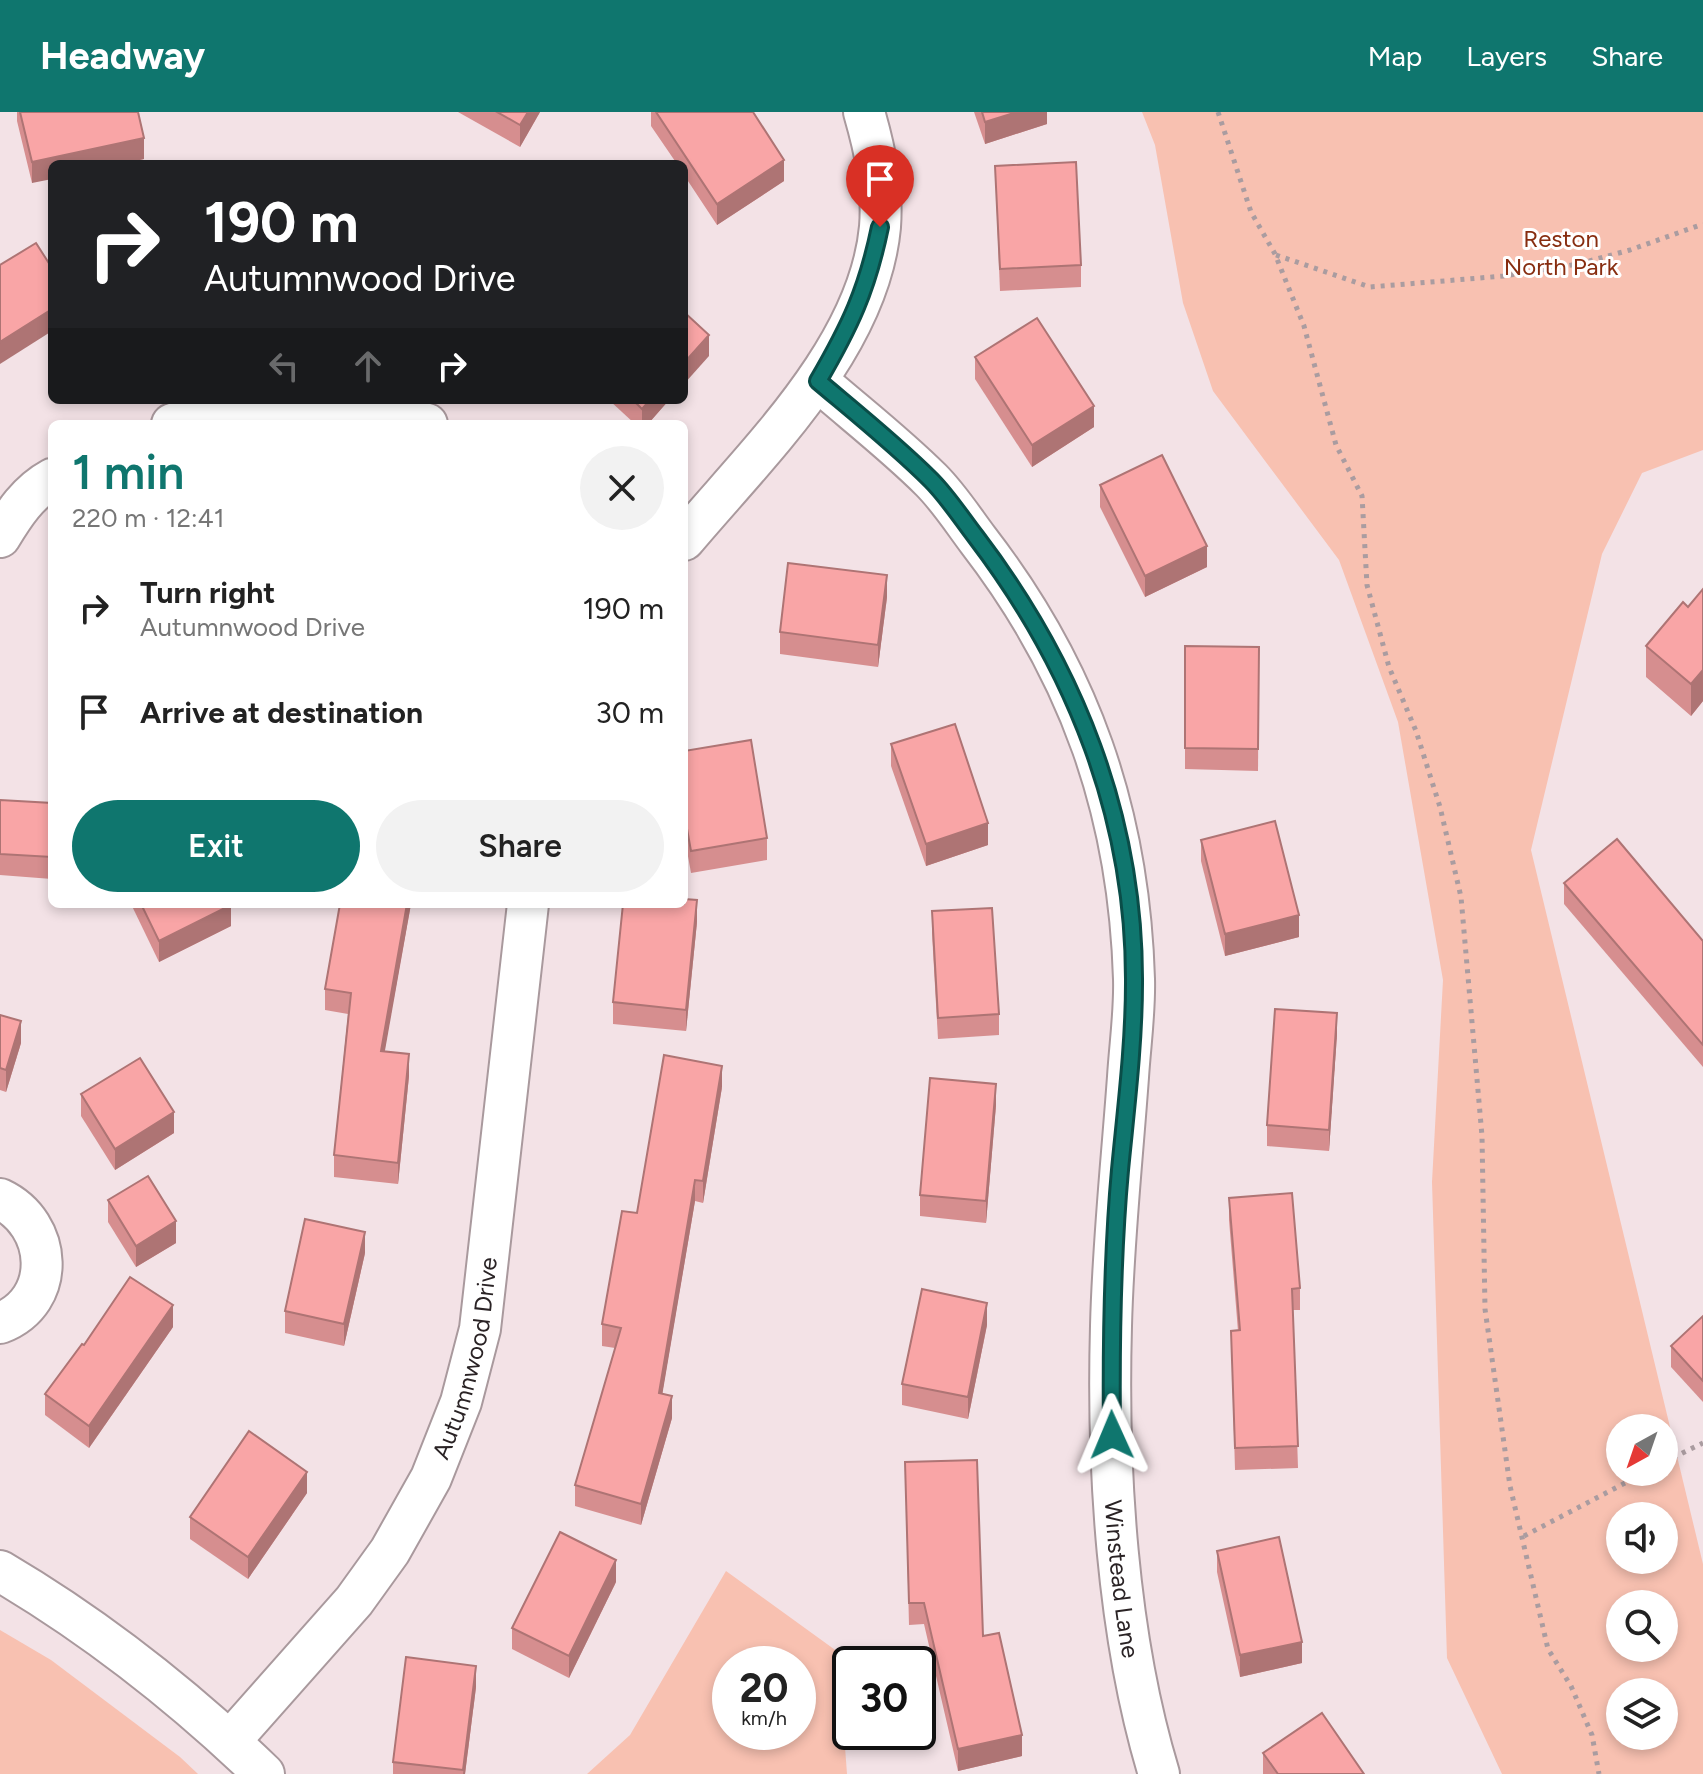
<!DOCTYPE html>
<html lang="en">
<head>
<meta charset="utf-8">
<style>
  :root { --surface:#fff; --page:#f2f2f2; --text:#222; --muted:#767676; --accent:#0f766e }
  body { margin:0; font-family:Figtree,sans-serif; background:var(--page); color:var(--text); height:100vh; display:flex; flex-direction:column; font-size:30px; white-space:nowrap }
  * { box-sizing:border-box; margin:0 }
  p { font-size:26px; color:var(--muted) }
  .icon { flex:none; width:44px; height:44px; fill:none; stroke:currentColor; stroke-width:2; stroke-linecap:round; stroke-linejoin:round }
  .map { position:relative; flex:1; overflow:hidden }
  .drawer { position:absolute; left:48px; top:308px; width:640px; height:488px; display:flex; flex-direction:column; background:var(--surface); border-radius:12px; box-shadow:0 4px 12px #0003 }
  .drawer>* { flex:none }
  .guide { position:absolute; left:48px; top:48px; width:640px; height:244px; border-radius:12px; box-shadow:0 4px 12px #0003; background:#202124; color:#fff; overflow:hidden }
  .needle { width:52px; rotate:220deg }
  .tools { position:absolute; left:1606px; top:1302px; display:grid; gap:16px }
  .tools a { display:grid; place-items:center; width:72px; height:72px; border-radius:50%; background:var(--surface); box-shadow:0 4px 12px #0003; font-size:40px }
  .speed { position:absolute; left:712px; top:1534px; display:flex; gap:16px; font-size:40px; font-weight:700; text-align:center }
  .speed>* { display:grid; place-content:center; width:104px; height:104px; border-radius:50%; background:var(--surface); box-shadow:0 4px 12px #0003; line-height:1 }
  .speed small { font-size:20px; font-weight:400 }
  .speed .limit { border:4px solid #111; border-radius:12px; background:#fff; color:#111 }
  .pin { position:absolute; display:grid; place-items:center; width:68px; height:68px; color:#fff; margin:-82px -34px; border-radius:50% 50% 50% 0; rotate:-45deg; box-shadow:0 0 8px #0007 }
  .pin .icon { rotate:45deg }
  .me { position:absolute; width:88px; margin:-44px; rotate:359deg; stroke-linejoin:round; filter:drop-shadow(0 0 6px #0008) }
  .turn { display:flex; align-items:center; gap:28px; height:168px; padding:0 24px; font-size:36px }
  .turn .icon { width:104px; height:104px; stroke-width:2.5 }
  .turn b { display:block; font-size:56px; line-height:68px }
  .lanes { display:flex; align-items:center; height:76px; padding:0 24px; background:#0003; justify-content:center; gap:40px; direction:ltr }
  .lanes .off { opacity:.35 }
  .round { display:grid; place-items:center; flex:none; width:84px; height:84px; border-radius:42px; background:var(--page) }
  .head { display:flex; align-items:center; justify-content:space-between; height:136px; padding:0 24px }
  h1 { font-size:48px; font-weight:600; line-height:60px; color:var(--accent) }
  .button { display:flex; gap:16px; margin-top:auto; padding:16px 24px }
  .button a { flex:1; height:92px; border-radius:48px; background:var(--accent); color:#fff; font-size:32px; font-weight:600; line-height:92px; text-align:center }
  .button a+a { background:var(--page); color:var(--text) }
  ul { padding:0; list-style:none }
  li { display:flex; align-items:center; gap:24px; height:104px; padding:0 24px }
  li div { flex:1 }
  li b { display:block; font-size:30px }
  li em { font-style:normal }
  header { display:flex; align-items:center; gap:48px; box-sizing:border-box; height:112px; padding:0 40px; background:var(--accent); color:#fff }
  header strong { font-size:38px }
  nav { display:flex; gap:44px; margin-inline-start:auto; font-size:28px }
  .map>svg:first-child { display:block }
  .green { fill:#f8c1b1; fill-rule:evenodd }
  .lines { fill:none; stroke-linecap:round; stroke-linejoin:round }
  .minor-casing { stroke:#a9999d; stroke-width:44 }
  .path { stroke:#aa9ca0; stroke-width:5; stroke-dasharray:4 6; stroke-linecap:butt }
  .minor { stroke:#fff; stroke-width:40 }
  .wall { fill:#d68e8f }
  .shaded-wall { fill:#ae7474 }
  .building { fill:#f9a5a6; stroke:#ae7474; stroke-width:2 }
  .route-casing { stroke:#0a4d48; stroke-width:20 }
  .route { stroke:#0f766e; stroke-width:14 }
  .labels { text-anchor:middle; dominant-baseline:central; stroke-width:6; stroke-linejoin:round; paint-order:stroke }
  .park-label { font-size:24px; fill:#872d10; stroke:#fff }
  .street-label { font-size:24px; fill:#2a2325; stroke:#fff }
</style>
</head>
<body>
<header>
<strong>Headway</strong>
<nav><a>Map</a><a>Layers</a><a>Share</a></nav>
</header>
<div class="map">
<svg width="1703" height="1662" viewBox="0 0 1703 1662">
  <rect width="100%" height="100%" fill="#f3e2e6"/>
  <g class="green">
    <path d="M 1142,0 L 1703,0 L 1703,338 L 1642,361 L 1602,442 L 1531,738 L 1703,1452 L 1703,1662 L 1502,1662 L 1447,1546 L 1432,1070 L 1443,868 L 1398,610 L 1339,448 L 1213,279 L 1183,191 L 1155,33 ZM 1620,1316 L 1664,1316 L 1664,1360 L 1620,1360 ZM 1620,1404 L 1664,1404 L 1664,1448 L 1620,1448 ZM 1620,1492 L 1664,1492 L 1664,1536 L 1620,1536 ZM 1620,1580 L 1664,1580 L 1664,1624 L 1620,1624 Z"/>
    <path d="M 726,1459 L 838,1540 L 847,1662 L 587,1662 L 630,1623 ZM 798,1552 L 798,1620 L 730,1620 L 730,1552 Z"/>
    <path d="M 0,1518 L 51,1548 L 180,1645 L 198,1662 L 0,1662 Z"/>
  </g>
  <g class="lines">
    <g class="minor-casing">
      <g id="minor">
        <path id="s1" d="M 818,269 C 856,302 896,333 931,368 C 949,386 963,408 978,428 C 1080,560 1129,701 1134,867 C 1135,899 1130,933 1128,965 C 1122,1048 1113,1131 1111,1214 C 1107,1357 1117,1524 1159,1662"/>
        <path d="M 172,312 C 242,287 356,288 427,312"/>
        <path d="M 0,425 C 14,402 28,380 52,367"/>
        <path d="M 684,428 C 758,340 869,235 880,115 C 883,75 875,38 864,0"/>
        <path d="M 0,1087 C 53,1112 58,1189 0,1211"/>
        <path d="M 0,1459 C 95,1515 184,1585 264,1662"/>
        <path id="s2" d="M 230,1629 L 354,1489 L 390,1439 L 431,1366 L 461,1290 L 480,1217 L 528,792"/>
      </g>
    </g>
    <g class="path">
      <path d="M 1218,0 L 1251,100 L 1275,142 L 1304,214 L 1336,333 L 1362,384 L 1367,473 L 1389,555 L 1416,619 L 1440,695 L 1461,785 L 1482,1024 L 1485,1197 L 1510,1374 L 1548,1537 L 1571,1574 L 1592,1623 L 1599,1662"/>
      <path d="M 1276,143 L 1370,175 L 1504,164 L 1578,152 L 1630,138 L 1703,112"/>
      <path d="M 1664,1350 L 1703,1331"/>
      <path d="M 1524,1424 L 1646,1360"/>
    </g>
    <use href="#minor" class="minor"/>
  </g>
  <g class="wall">
    <path d="M 17,0 L 138,0 L 144,47 L 122,52 L 52,52 L 32,71 L 17,9 Z"/>
    <path d="M 458,0 L 540,0 L 520,35 Z"/>
    <path d="M 651,0 L 753,0 L 784,69 L 717,113 L 684,63 L 684,52 L 677,52 L 651,14 Z"/>
    <path d="M 974,0 L 1047,0 L 1047,12 L 985,32 Z"/>
    <path d="M 995,54 L 1081,153 L 1081,175 L 1000,179 Z"/>
    <path d="M 975,245 L 1094,315 L 1032,355 L 975,267 Z"/>
    <path d="M 609,288 L 669,288 L 648,312 L 635,312 Z"/>
    <path d="M 1100,373 L 1207,455 L 1145,485 L 1100,395 Z"/>
    <path d="M 1703,477 L 1703,589 L 1691,604 L 1646,565 L 1646,534 L 1688,495 Z"/>
    <path d="M 887,485 L 878,555 L 780,542 L 780,520 Z"/>
    <path d="M 1185,534 L 1259,535 L 1258,659 L 1185,657 Z"/>
    <path d="M 891,632 L 988,733 L 926,754 L 891,654 Z"/>
    <path d="M 684,639 L 767,726 L 767,748 L 691,761 L 684,722 Z"/>
    <path d="M 0,688 L 52,691 L 52,767 L 0,763 Z"/>
    <path d="M 1201,728 L 1299,825 L 1225,844 L 1201,749 Z"/>
    <path d="M 1564,771 L 1703,829 L 1703,955 L 1564,792 Z"/>
    <path d="M 131,792 L 231,792 L 231,814 L 159,850 Z"/>
    <path d="M 411,792 L 384,940 L 409,964 L 398,1072 L 334,1065 L 334,1043 L 348,902 L 325,898 L 325,877 Z"/>
    <path d="M 932,799 L 999,902 L 999,923 L 938,927 L 932,821 Z"/>
    <path d="M 697,810 L 686,919 L 613,912 L 613,890 Z"/>
    <path d="M 0,903 L 21,931 L 6,980 L 0,978 Z"/>
    <path d="M 1337,922 L 1329,1039 L 1267,1034 L 1267,1013 Z"/>
    <path d="M 722,975 L 703,1091 L 695,1089 L 662,1282 L 672,1306 L 641,1413 L 575,1394 L 575,1373 L 615,1236 L 602,1234 L 602,1212 L 637,1101 Z"/>
    <path d="M 81,982 L 174,1021 L 115,1058 L 81,1004 Z"/>
    <path d="M 996,993 L 986,1111 L 920,1104 L 920,1083 Z"/>
    <path d="M 1229,1086 L 1300,1176 L 1300,1198 L 1293,1198 L 1298,1356 L 1235,1358 L 1231,1219 L 1238,1219 L 1229,1108 Z"/>
    <path d="M 108,1088 L 176,1131 L 136,1155 L 108,1110 Z"/>
    <path d="M 365,1141 L 344,1234 L 285,1221 L 285,1199 Z"/>
    <path d="M 1703,1204 L 1703,1290 L 1671,1255 L 1671,1234 Z"/>
    <path d="M 987,1213 L 968,1307 L 902,1293 L 902,1272 Z"/>
    <path d="M 173,1215 L 89,1336 L 45,1303 L 45,1282 L 84,1233 Z"/>
    <path d="M 905,1350 L 983,1524 L 1022,1644 L 958,1659 L 924,1512 L 909,1513 Z"/>
    <path d="M 307,1381 L 248,1467 L 190,1427 L 190,1405 Z"/>
    <path d="M 1217,1439 L 1302,1551 L 1240,1565 L 1217,1460 Z"/>
    <path d="M 616,1470 L 569,1566 L 512,1537 L 512,1516 Z"/>
    <path d="M 476,1575 L 465,1662 L 393,1662 L 393,1650 Z"/>
    <path d="M 1263,1641 L 1364,1662 L 1263,1662 Z"/>
  </g>
  <g class="shaded-wall">
    <path d="M 528,0 L 540,0 L 520,35 L 520,13 Z"/>
    <path d="M 1017,0 L 1047,0 L 1047,12 L 985,32 L 985,10 Z"/>
    <path d="M 144,26 L 144,47 L 122,52 L 52,52 L 52,67 L 32,71 L 32,50 Z"/>
    <path d="M 784,48 L 784,69 L 717,113 L 717,92 Z"/>
    <path d="M 52,197 L 52,219 L 0,252 L 0,230 Z"/>
    <path d="M 709,223 L 709,244 L 684,272 L 684,251 Z"/>
    <path d="M 650,288 L 669,288 L 648,312 L 642,312 L 642,297 Z"/>
    <path d="M 1094,294 L 1094,315 L 1032,355 L 1032,333 Z"/>
    <path d="M 1207,434 L 1207,455 L 1145,485 L 1145,464 Z"/>
    <path d="M 887,463 L 887,485 L 878,555 L 878,533 Z"/>
    <path d="M 1703,558 L 1703,589 L 1691,604 L 1691,572 Z"/>
    <path d="M 988,711 L 988,733 L 926,754 L 926,732 Z"/>
    <path d="M 697,788 L 697,810 L 686,919 L 686,898 Z"/>
    <path d="M 407,792 L 411,792 L 381,961 L 381,939 Z"/>
    <path d="M 231,793 L 231,814 L 159,850 L 159,829 Z"/>
    <path d="M 1299,803 L 1299,825 L 1225,844 L 1225,822 Z"/>
    <path d="M 1337,901 L 1337,922 L 1329,1039 L 1329,1018 Z"/>
    <path d="M 21,909 L 21,931 L 6,980 L 6,958 Z"/>
    <path d="M 409,942 L 409,964 L 398,1072 L 398,1051 Z"/>
    <path d="M 722,954 L 722,975 L 703,1091 L 703,1069 Z"/>
    <path d="M 996,972 L 996,993 L 986,1111 L 986,1089 Z"/>
    <path d="M 174,1000 L 174,1021 L 115,1058 L 115,1037 Z"/>
    <path d="M 695,1068 L 695,1089 L 659,1302 L 659,1281 Z"/>
    <path d="M 176,1109 L 176,1131 L 136,1155 L 136,1134 Z"/>
    <path d="M 365,1120 L 365,1141 L 344,1234 L 344,1212 Z"/>
    <path d="M 987,1191 L 987,1213 L 968,1307 L 968,1285 Z"/>
    <path d="M 173,1193 L 173,1215 L 89,1336 L 89,1314 Z"/>
    <path d="M 672,1284 L 672,1306 L 641,1413 L 641,1392 Z"/>
    <path d="M 307,1360 L 307,1381 L 248,1467 L 248,1445 Z"/>
    <path d="M 616,1448 L 616,1470 L 569,1566 L 569,1544 Z"/>
    <path d="M 1302,1530 L 1302,1551 L 1240,1565 L 1240,1543 Z"/>
    <path d="M 476,1554 L 476,1575 L 465,1662 L 463,1662 Z"/>
    <path d="M 1022,1623 L 1022,1644 L 958,1659 L 958,1637 Z"/>
  </g>
  <g class="building">
    <path d="M 20,0 L 138,0 L 144,26 L 32,50 Z"/>
    <path d="M 497,0 L 528,0 L 520,13 Z"/>
    <path d="M 656,0 L 753,0 L 784,48 L 717,92 Z"/>
    <path d="M 982,0 L 1017,0 L 985,10 Z"/>
    <path d="M 1076,50 L 1081,153 L 1000,157 L 995,54 Z"/>
    <path d="M 36,131 L 52,156 L 52,197 L 0,230 L 0,153 Z"/>
    <path d="M 684,200 L 709,223 L 684,251 Z"/>
    <path d="M 1037,206 L 1094,294 L 1032,333 L 975,245 Z"/>
    <path d="M 633,288 L 650,288 L 642,297 Z"/>
    <path d="M 1162,343 L 1207,434 L 1145,464 L 1100,373 Z"/>
    <path d="M 788,451 L 887,463 L 878,533 L 780,520 Z"/>
    <path d="M 1703,477 L 1703,558 L 1691,572 L 1646,534 L 1683,490 L 1688,495 Z"/>
    <path d="M 1185,534 L 1259,535 L 1258,637 L 1185,636 Z"/>
    <path d="M 955,612 L 988,711 L 926,732 L 891,632 Z"/>
    <path d="M 751,628 L 767,726 L 691,739 L 684,700 L 684,639 Z"/>
    <path d="M 0,688 L 52,691 L 52,745 L 0,742 Z"/>
    <path d="M 1275,709 L 1299,803 L 1225,822 L 1201,728 Z"/>
    <path d="M 1617,727 L 1703,829 L 1703,933 L 1564,771 Z"/>
    <path d="M 684,787 L 697,788 L 686,898 L 613,890 L 623,792 L 684,792 Z"/>
    <path d="M 141,792 L 231,792 L 231,793 L 159,829 Z"/>
    <path d="M 340,792 L 407,792 L 381,939 L 409,942 L 398,1051 L 334,1043 L 351,881 L 325,877 Z"/>
    <path d="M 992,796 L 999,902 L 938,906 L 932,799 Z"/>
    <path d="M 1275,897 L 1337,901 L 1329,1018 L 1267,1013 Z"/>
    <path d="M 0,903 L 21,909 L 6,958 L 0,956 Z"/>
    <path d="M 664,943 L 722,954 L 703,1069 L 695,1068 L 659,1281 L 672,1284 L 641,1392 L 575,1373 L 621,1216 L 602,1212 L 622,1099 L 637,1101 Z"/>
    <path d="M 140,946 L 174,1000 L 115,1037 L 81,982 Z"/>
    <path d="M 930,966 L 996,972 L 986,1089 L 920,1083 Z"/>
    <path d="M 148,1064 L 176,1109 L 136,1134 L 108,1088 Z"/>
    <path d="M 1292,1081 L 1300,1176 L 1292,1177 L 1298,1334 L 1235,1336 L 1231,1219 L 1240,1218 L 1229,1086 Z"/>
    <path d="M 305,1107 L 365,1120 L 344,1212 L 285,1199 Z"/>
    <path d="M 130,1165 L 173,1193 L 89,1314 L 45,1282 L 82,1232 L 84,1233 Z"/>
    <path d="M 922,1177 L 987,1191 L 968,1285 L 902,1272 Z"/>
    <path d="M 1703,1204 L 1703,1269 L 1671,1234 Z"/>
    <path d="M 249,1319 L 307,1360 L 248,1445 L 190,1405 Z"/>
    <path d="M 977,1348 L 983,1524 L 999,1521 L 1022,1623 L 958,1637 L 924,1491 L 909,1491 L 905,1350 Z"/>
    <path d="M 560,1420 L 616,1448 L 569,1544 L 512,1516 Z"/>
    <path d="M 1279,1425 L 1302,1530 L 1240,1543 L 1217,1439 Z"/>
    <path d="M 406,1545 L 476,1554 L 463,1658 L 393,1650 Z"/>
    <path d="M 1322,1601 L 1364,1662 L 1278,1662 L 1263,1641 Z"/>
  </g>
  <g class="lines">
    <g class="route-casing">
      <path id="route" d="M 880,115 C 867,178 850,214 818,269 C 856,301 896,333 931,368 C 948,385 962,407 976,425 C 1075,555 1135,706 1134,871 C 1134,933 1126,996 1120,1058 C 1112,1146 1111,1235 1112,1323"/>
    </g>
    <use href="#route" class="route"/>
  </g>
  <g class="labels">
    <g class="park-label">
      <text x="1561" y="126">Reston<tspan x="1561" dy="28">North Park</tspan></text>
    </g>
    <g class="street-label">
      <text stroke="none"><textPath href="#s2" startOffset="458">Autumnwood Drive</textPath></text>
      <text stroke="none"><textPath href="#s1" startOffset="1302">Winstead Lane</textPath></text>
    </g>
  </g>
</svg>
<div class="tools">
<a><svg class="needle" viewBox="-14 -14 28 28"><path d="M0-13l5 13h-10z" fill="#e53935"/><path d="M0 13l5-13h-10z" fill="#767676"/></svg></a>
<a><svg class="icon" aria-label="sound" viewBox="0 0 24 24"><path d="M4 9h4l5-4v14l-5-4H4zM17 9q2 3 0 6"/></svg></a>
<a><svg class="icon" aria-label="search" viewBox="0 0 24 24"><circle cx="10" cy="10" r="6"/><path d="M15 15l6 6"/></svg></a>
<a><svg class="icon" aria-label="layers" viewBox="0 0 24 24"><path d="M12 4l9 5-9 5-9-5zM3 14l9 5 9-5"/></svg></a>
</div>
<div class="speed"><div>20<small>km/h</small></div><div class="limit">30</div></div>
<div class="pin" style="left:880px;top:115px;background:#d93025"><svg class="icon" aria-label="arrive" viewBox="0 0 24 24"><path d="M6 21V4h12l-3 4 3 4H6"/></svg></div>
<svg class="me" style="left:1112px;top:1323px" viewBox="-20 -20 40 40"><path d="M0-17L14 15 0 8-14 15z" fill="#0f766e" stroke="#fff" stroke-width="4"/></svg>
<div class="guide">
<div class="turn"><svg class="icon" aria-label="right" viewBox="0 0 24 24"><path d="M7 20v-9h11M14 6l5 5-5 5"/></svg><div><b>190 m</b>Autumnwood Drive</div></div>
<div class="lanes"><svg class="icon off" aria-label="left" viewBox="0 0 24 24"><path d="M17 20v-9H6M10 6l-5 5 5 5"/></svg><svg class="icon off" aria-label="ahead" viewBox="0 0 24 24"><path d="M12 20V5M6 11l6-6 6 6"/></svg><svg class="icon" aria-label="right" viewBox="0 0 24 24"><path d="M7 20v-9h11M14 6l5 5-5 5"/></svg></div>
</div>
<section class="drawer">
<div class="head"><div><h1>1 min</h1><p>220 m · 12:41</p></div><a class="round"><svg class="icon" aria-label="close" viewBox="0 0 24 24"><path d="M6 6l12 12M18 6L6 18"/></svg></a></div>
<ul>
<li><svg class="icon" aria-label="right" viewBox="0 0 24 24"><path d="M7 20v-9h11M14 6l5 5-5 5"/></svg><div><b>Turn right</b><p>Autumnwood Drive</p></div><em>190 m</em></li>
<li><svg class="icon" aria-label="arrive" viewBox="0 0 24 24"><path d="M6 21V4h12l-3 4 3 4H6"/></svg><div><b>Arrive at destination</b></div><em>30 m</em></li>
</ul>
<div class="button"><a>Exit</a><a>Share</a></div>
</section>
</div>
</body>
</html>
